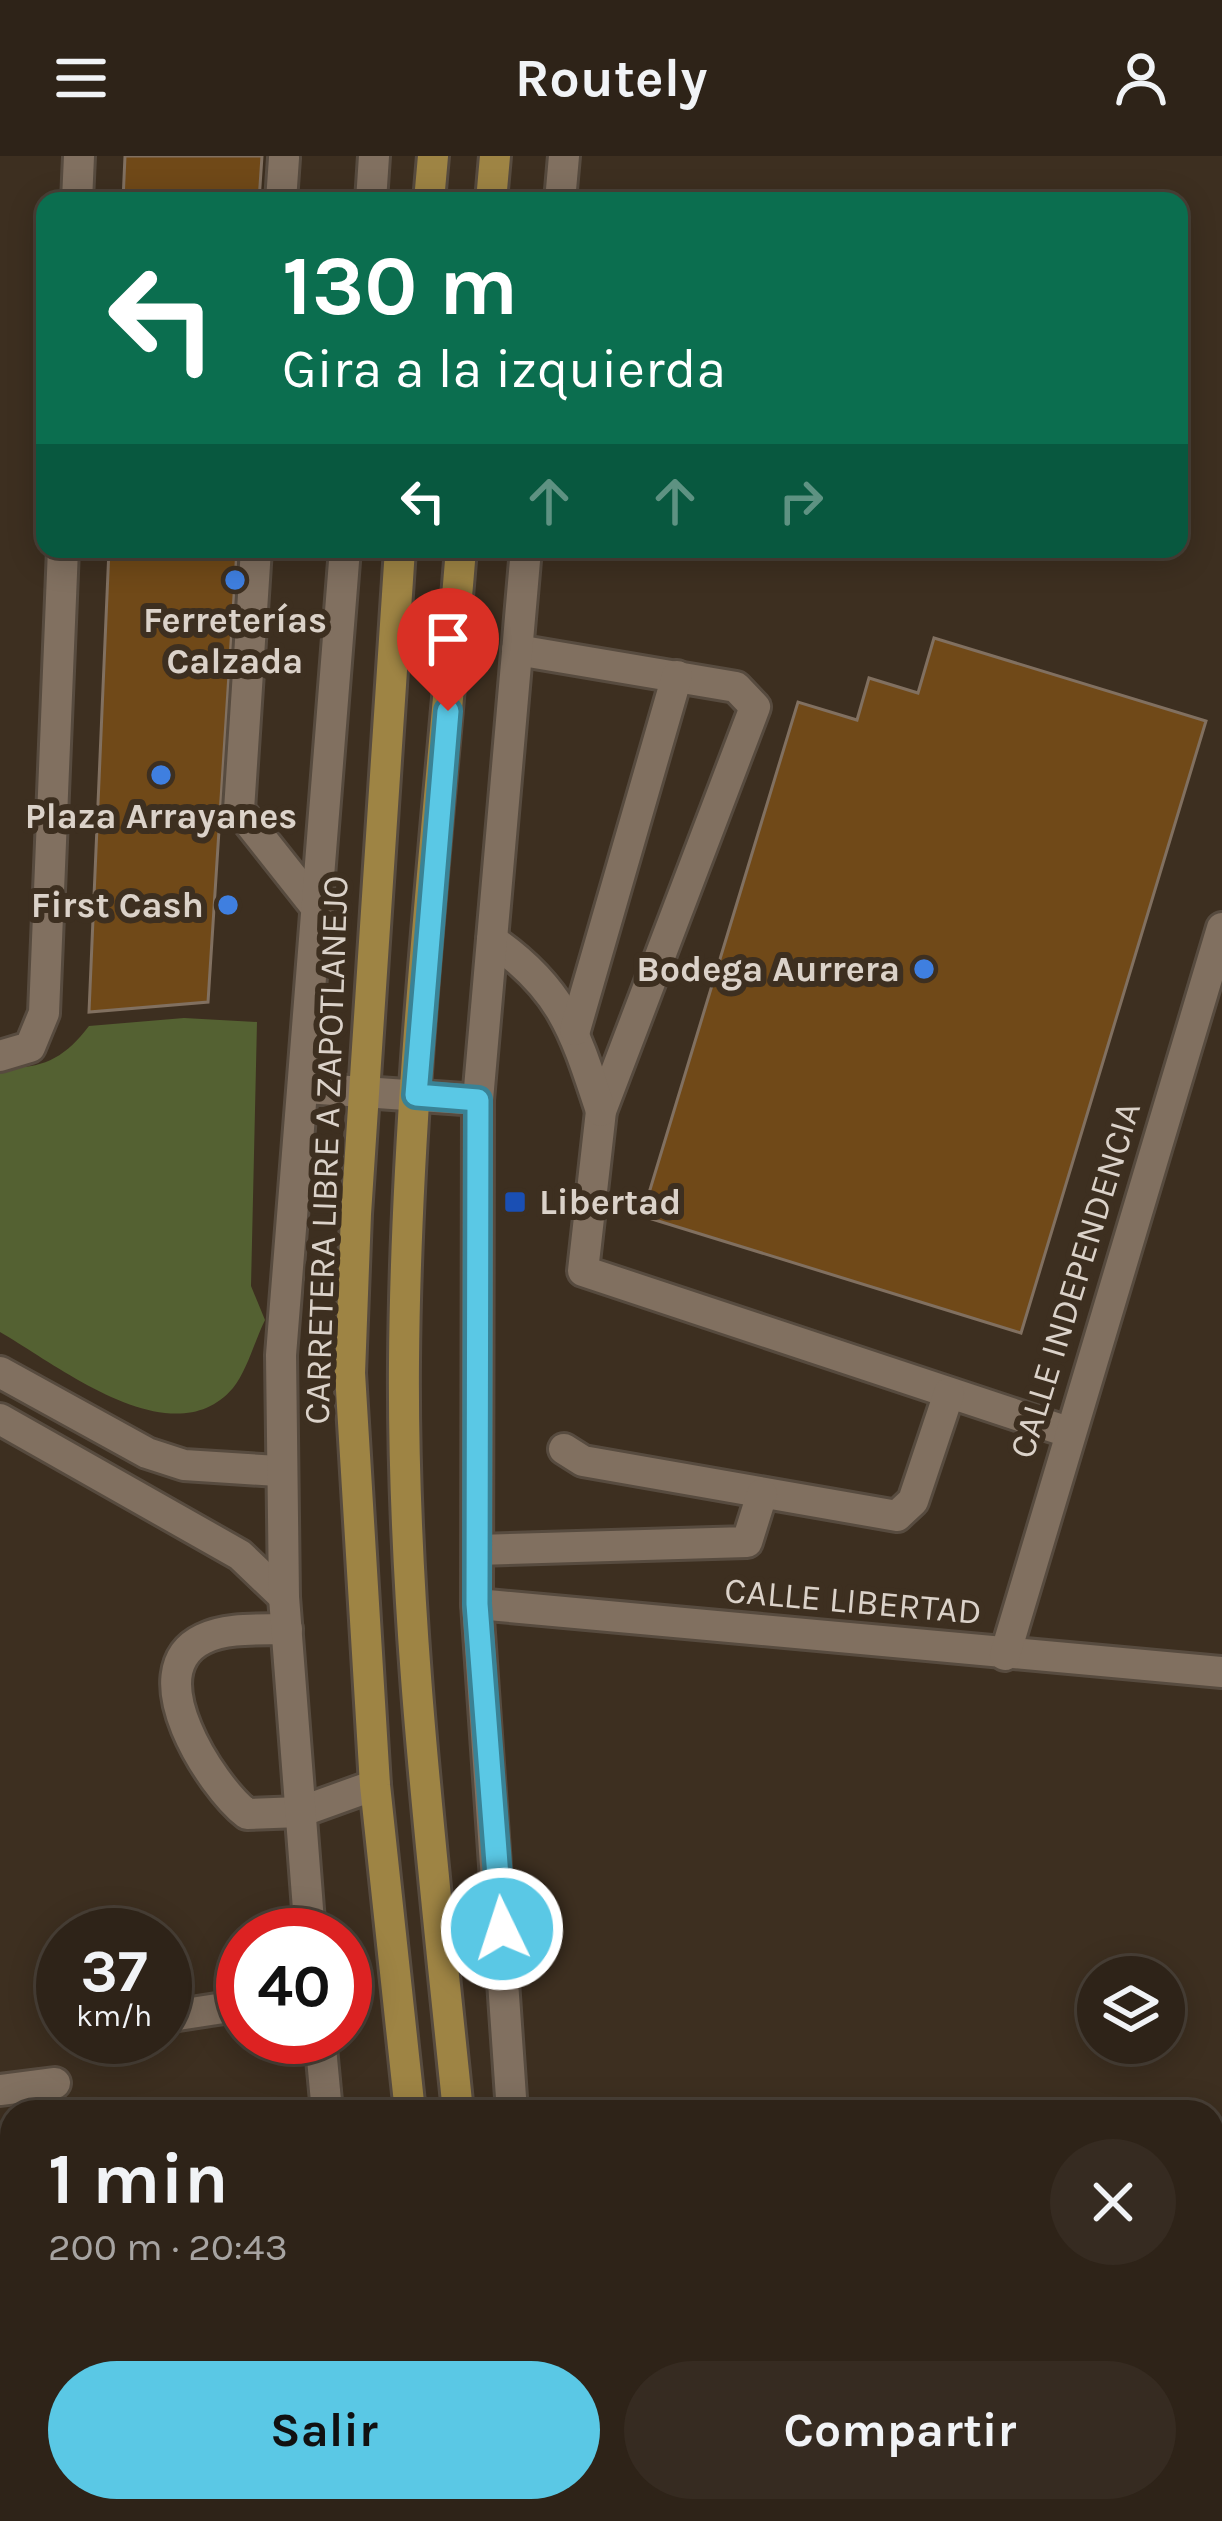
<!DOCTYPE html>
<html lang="es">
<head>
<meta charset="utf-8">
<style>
  :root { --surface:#2e2318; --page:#362b21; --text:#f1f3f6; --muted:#a7a4a2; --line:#494037; --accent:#5ac8e5 }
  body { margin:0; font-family:Karla,sans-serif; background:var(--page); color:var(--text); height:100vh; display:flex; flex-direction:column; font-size:45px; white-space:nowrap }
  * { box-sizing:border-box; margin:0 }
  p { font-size:39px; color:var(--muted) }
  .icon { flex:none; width:66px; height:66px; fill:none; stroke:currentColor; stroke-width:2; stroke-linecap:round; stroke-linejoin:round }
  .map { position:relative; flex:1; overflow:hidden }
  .side { position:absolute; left:0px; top:1944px; width:1224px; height:423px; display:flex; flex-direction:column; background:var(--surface); border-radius:36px 36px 0 0; box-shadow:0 6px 30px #0003,0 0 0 3px var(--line) }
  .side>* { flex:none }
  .hud { position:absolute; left:36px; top:36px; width:1152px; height:366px; border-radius:24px; box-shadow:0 6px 30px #0003,0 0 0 3px var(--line); background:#0b6e4f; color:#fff; overflow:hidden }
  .controls { position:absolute; left:1077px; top:1800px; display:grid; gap:24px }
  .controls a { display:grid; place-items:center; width:108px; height:108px; border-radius:50%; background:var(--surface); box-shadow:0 6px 30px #0003,0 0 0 3px var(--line); font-size:60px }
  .speed { position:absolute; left:36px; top:1752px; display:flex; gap:24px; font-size:60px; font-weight:700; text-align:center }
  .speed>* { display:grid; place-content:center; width:156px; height:156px; border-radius:50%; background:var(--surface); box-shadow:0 6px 30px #0003,0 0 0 3px var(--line); line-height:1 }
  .speed small { font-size:30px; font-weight:400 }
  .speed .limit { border:18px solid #d22; background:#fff; color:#111 }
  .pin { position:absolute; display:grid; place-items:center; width:102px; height:102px; color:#fff; margin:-123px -51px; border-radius:50% 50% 50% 0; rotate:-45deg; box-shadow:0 0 12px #0007 }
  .pin .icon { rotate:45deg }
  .me { position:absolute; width:132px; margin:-66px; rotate:356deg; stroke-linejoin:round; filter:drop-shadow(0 0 9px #0008) }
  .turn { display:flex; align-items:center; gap:42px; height:252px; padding:0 48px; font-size:54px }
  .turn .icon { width:156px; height:156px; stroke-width:2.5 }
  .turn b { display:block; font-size:84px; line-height:102px }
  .lanes { display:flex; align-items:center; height:114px; padding:0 48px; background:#0003; justify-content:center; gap:60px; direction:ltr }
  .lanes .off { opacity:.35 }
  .round { display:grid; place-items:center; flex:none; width:126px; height:126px; border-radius:63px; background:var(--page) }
  .head { display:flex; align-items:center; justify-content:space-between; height:204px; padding:0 48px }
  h1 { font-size:72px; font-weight:700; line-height:90px }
  .primary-button { display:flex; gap:24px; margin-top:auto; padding:24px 48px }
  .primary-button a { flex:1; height:138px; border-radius:72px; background:var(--accent); color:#111; font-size:48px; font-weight:700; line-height:138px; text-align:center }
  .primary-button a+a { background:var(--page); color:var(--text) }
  header { display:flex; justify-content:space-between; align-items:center; height:156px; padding:0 48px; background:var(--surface); font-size:54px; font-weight:700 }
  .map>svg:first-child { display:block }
  .green { fill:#546132 }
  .building { fill:#704918; stroke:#817060; stroke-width:3 }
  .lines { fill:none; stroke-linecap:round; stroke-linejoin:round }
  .minor-casing { stroke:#574b3f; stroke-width:36 }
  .major-casing { stroke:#574b3f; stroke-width:36 }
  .minor { stroke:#817060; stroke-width:30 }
  .major { stroke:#9e8444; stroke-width:30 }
  .route-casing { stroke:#3a8295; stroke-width:30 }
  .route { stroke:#5ac8e5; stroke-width:21 }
  .shop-dot { fill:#3f7fe0; stroke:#3d2f20; stroke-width:4.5 }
  .transit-dot { fill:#1a4fb4; stroke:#3d2f20; stroke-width:4.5 }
  .labels { text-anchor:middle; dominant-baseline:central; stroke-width:12; stroke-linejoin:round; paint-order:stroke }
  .poi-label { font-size:36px; font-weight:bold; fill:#dbd2c9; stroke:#3d2f20 }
  .street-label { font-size:36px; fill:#dbd2c9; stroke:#3d2f20 }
</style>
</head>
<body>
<header><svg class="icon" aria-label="menu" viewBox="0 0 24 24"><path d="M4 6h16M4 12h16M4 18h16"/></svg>Routely<svg class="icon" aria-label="person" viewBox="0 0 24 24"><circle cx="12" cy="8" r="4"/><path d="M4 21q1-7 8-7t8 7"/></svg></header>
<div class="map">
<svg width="1222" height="2365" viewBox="0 0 1222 2365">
  <rect width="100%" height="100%" fill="#3d2f20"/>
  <path class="green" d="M 184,862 L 257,866 L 251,1130 L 265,1164 C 255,1184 247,1215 233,1232 C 173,1302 59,1210 0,1176 L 0,911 C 41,914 64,903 89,870 Z"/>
  <g class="building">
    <path d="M 125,0 L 262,0 L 259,45 L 123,45 Z"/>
    <path d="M 109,393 L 237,393 L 208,846 L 89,856 Z"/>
    <path d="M 934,482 L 1206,565 L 1021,1177 L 642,1060 L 798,546 L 857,564 L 869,522 L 918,537 Z"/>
  </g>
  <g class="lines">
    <g class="minor-casing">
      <g id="minor">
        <path d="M 77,45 L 79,0"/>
        <path d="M 281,45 L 284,2"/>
        <path d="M 371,45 L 374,0"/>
        <path d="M 560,45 L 564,0"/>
        <path d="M 256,393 L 239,654 L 319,755"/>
        <path d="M 517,494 L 736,531 L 755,551 L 601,955 L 583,1115 L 1068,1276"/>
        <path d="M 492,784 C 563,833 575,876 601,955"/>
        <path d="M 575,874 L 677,520"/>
        <path d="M 0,900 L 30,891 L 44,857 L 63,393"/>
        <path d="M 306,932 L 478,944"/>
        <path d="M 0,1216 L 147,1297 L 184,1309 L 278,1315"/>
        <path d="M 0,1263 L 240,1399 L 284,1441"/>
        <path d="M 564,1293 L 583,1305 L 897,1360 L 913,1345 L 949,1237"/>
        <path d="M 478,1394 L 747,1386 L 762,1338"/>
        <path d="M 477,1448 L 1222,1516"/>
        <path d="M 287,1473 C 261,1474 227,1471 203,1483 C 136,1515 211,1630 247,1658 L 300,1656 L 375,1629"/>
        <path d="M 1005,1499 L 1222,772"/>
        <path d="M 310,1779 L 284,1441 L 281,1199 L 345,393"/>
        <path d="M 165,1861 L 243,1849"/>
        <path d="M 320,1881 L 327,1956"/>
        <path d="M 0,1934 L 55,1927"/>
        <path d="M 512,1956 L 477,1448 L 478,944 L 526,393"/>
        <path d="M 1212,2012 L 1222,2011"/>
        <path d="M 0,2228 L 12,2227"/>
        <path d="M 374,2355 L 376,2365"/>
        <path d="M 558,2355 L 559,2365"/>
      </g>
    </g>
    <g class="major-casing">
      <g id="major">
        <path d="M 429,45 L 433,0"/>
        <path d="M 491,45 L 495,0"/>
        <path d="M 400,393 L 356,1058 L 350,1217 L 375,1629 L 410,1956"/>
        <path d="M 458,1956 C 433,1707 402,1457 404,1206 C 406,935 439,663 461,393"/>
        <path d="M 452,2355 L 453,2365"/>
        <path d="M 498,2355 L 499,2365"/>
      </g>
    </g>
    <use href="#minor" class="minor"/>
    <use href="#major" class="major"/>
  </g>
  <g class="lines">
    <g class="route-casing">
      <path id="route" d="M 448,555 L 416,939 L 478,944 L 477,1448 L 502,1773"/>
    </g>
    <use href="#route" class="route"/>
  </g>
  <g class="shop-dot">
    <circle cx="235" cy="424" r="12"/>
    <circle cx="161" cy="619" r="12"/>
    <circle cx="228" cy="749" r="12"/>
    <circle cx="924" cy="813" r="12"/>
  </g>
  <rect class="transit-dot" x="503" y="1034" width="24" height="24" rx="6"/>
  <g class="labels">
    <g class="poi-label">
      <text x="235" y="464">Ferreterías<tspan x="235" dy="41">Calzada</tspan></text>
      <text x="161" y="660">Plaza Arrayanes</text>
      <text x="204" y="749" text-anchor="end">First Cash</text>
      <text x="900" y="813" text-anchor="end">Bodega Aurrera</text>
      <text x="539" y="1046" text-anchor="start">Libertad</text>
    </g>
    <g class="street-label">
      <text transform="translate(326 994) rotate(-88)">CARRETERA LIBRE A ZAPOTLANEJO</text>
      <text transform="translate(1075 1124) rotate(-73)">CALLE INDEPENDENCIA</text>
      <text transform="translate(853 1445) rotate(5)">CALLE LIBERTAD</text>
    </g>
  </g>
</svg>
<div class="controls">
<a><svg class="icon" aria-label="layers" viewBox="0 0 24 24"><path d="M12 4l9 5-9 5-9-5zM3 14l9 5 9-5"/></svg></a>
</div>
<div class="speed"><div>37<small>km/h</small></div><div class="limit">40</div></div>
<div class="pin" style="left:448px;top:555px;background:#d93025"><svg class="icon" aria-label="arrive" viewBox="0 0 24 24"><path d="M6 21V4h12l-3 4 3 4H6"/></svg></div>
<svg class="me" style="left:502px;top:1773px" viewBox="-20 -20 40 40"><circle r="17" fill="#5ac8e5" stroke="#fff" stroke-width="3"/><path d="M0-11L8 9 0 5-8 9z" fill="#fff"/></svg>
<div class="hud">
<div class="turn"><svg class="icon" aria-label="left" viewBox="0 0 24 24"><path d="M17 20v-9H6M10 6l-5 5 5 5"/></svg><div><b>130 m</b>Gira a la izquierda</div></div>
<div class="lanes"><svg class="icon" aria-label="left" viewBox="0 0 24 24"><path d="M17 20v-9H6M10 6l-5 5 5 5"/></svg><svg class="icon off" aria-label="ahead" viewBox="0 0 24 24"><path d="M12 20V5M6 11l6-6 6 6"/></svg><svg class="icon off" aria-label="ahead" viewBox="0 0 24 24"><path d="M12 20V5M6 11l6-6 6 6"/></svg><svg class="icon off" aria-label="right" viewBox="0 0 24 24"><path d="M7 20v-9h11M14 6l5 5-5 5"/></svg></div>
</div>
<section class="side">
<div class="head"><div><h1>1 min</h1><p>200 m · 20:43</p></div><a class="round"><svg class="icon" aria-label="close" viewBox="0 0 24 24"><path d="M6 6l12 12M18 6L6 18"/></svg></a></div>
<div class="primary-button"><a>Salir</a><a>Compartir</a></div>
</section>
</div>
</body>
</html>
